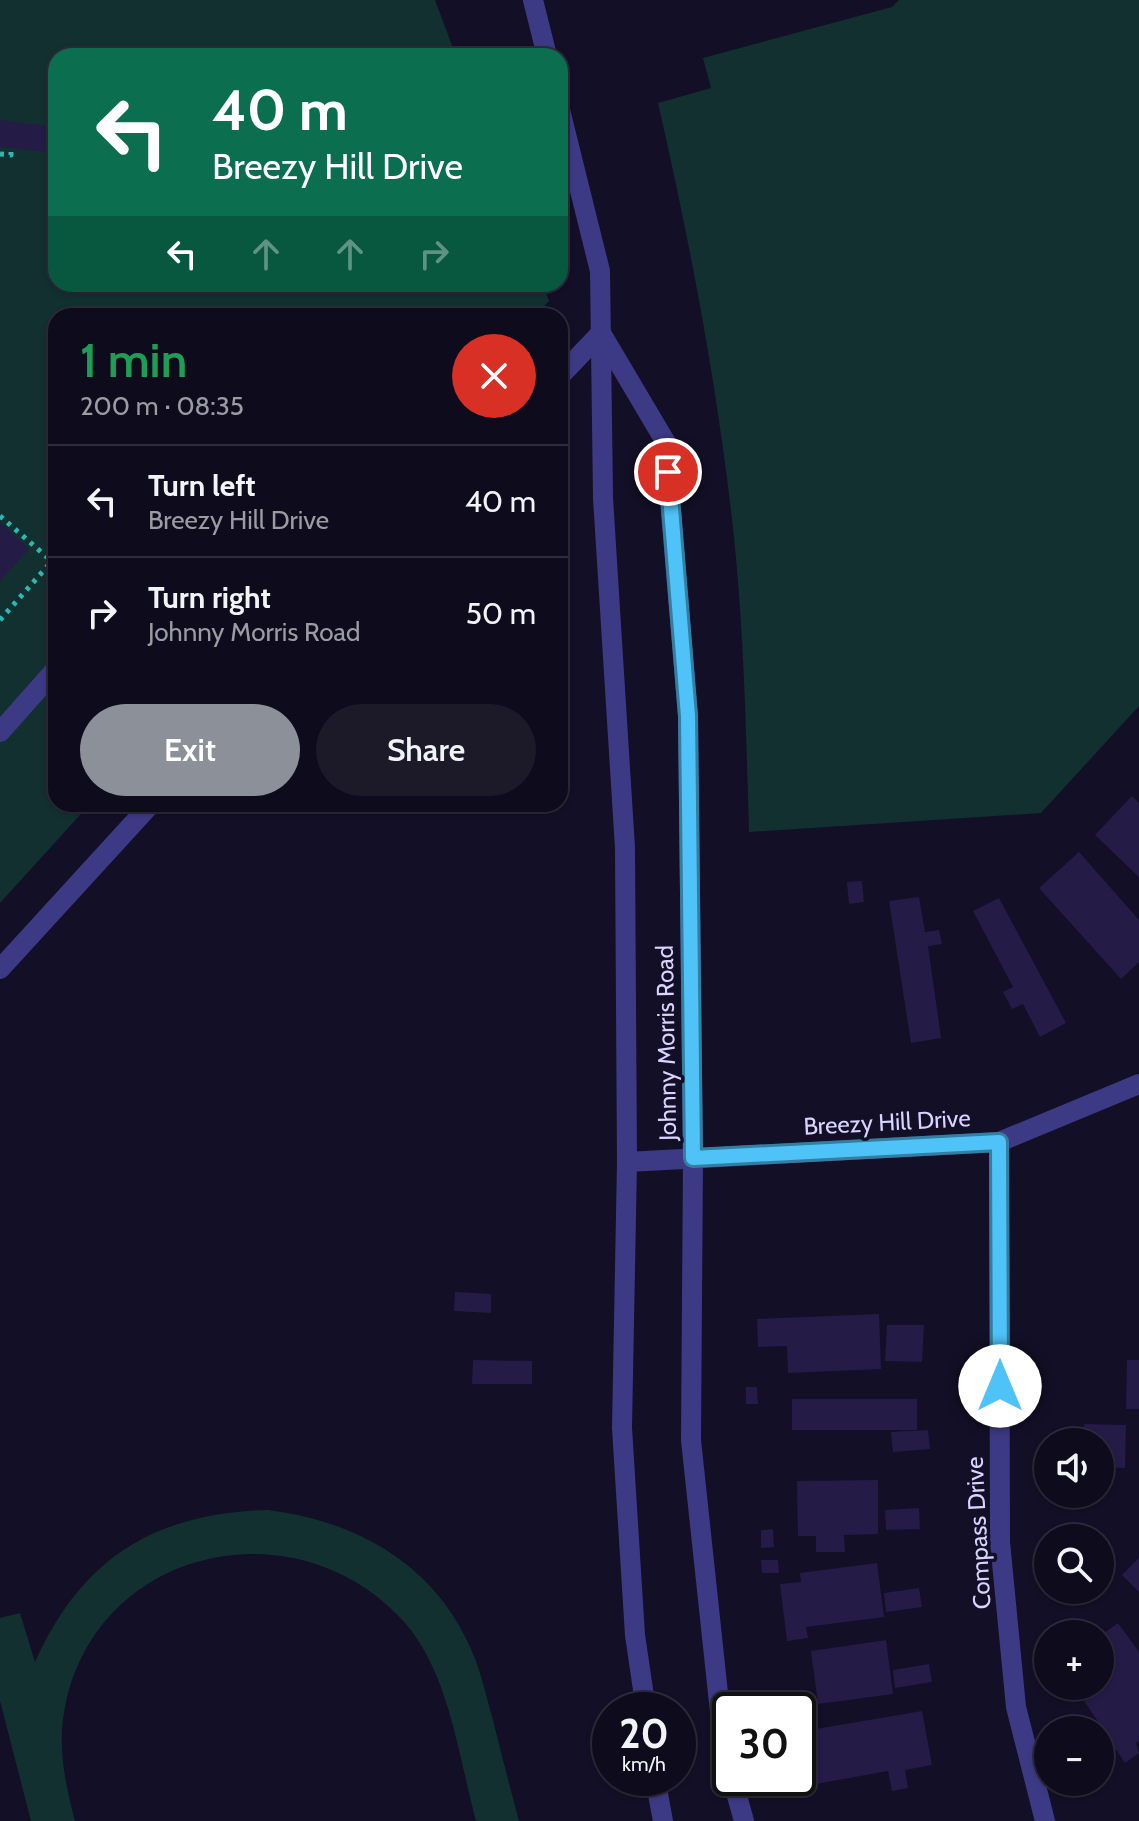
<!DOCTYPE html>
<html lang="en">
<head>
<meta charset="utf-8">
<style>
  :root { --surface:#0e0b1c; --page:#1c1929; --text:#f1f3f6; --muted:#9b9ba3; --line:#2e2b3b; --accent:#8c9099 }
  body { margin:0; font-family:Cabin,sans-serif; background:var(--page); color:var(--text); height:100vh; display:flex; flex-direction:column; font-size:30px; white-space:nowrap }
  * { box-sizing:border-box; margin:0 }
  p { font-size:26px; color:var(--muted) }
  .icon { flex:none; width:44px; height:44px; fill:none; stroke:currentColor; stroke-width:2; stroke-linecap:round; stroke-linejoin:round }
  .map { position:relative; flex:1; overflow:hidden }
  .sheet { position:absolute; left:48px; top:308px; width:520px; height:504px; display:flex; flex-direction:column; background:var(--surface); border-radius:24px; box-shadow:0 2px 6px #0004,0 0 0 2px var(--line) }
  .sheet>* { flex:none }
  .guide { position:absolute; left:48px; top:48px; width:520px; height:244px; border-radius:24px; box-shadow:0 2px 6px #0004,0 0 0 2px var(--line); background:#0b6e4f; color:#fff; overflow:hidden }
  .controls { position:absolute; left:1034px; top:1428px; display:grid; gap:16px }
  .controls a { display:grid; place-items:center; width:80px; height:80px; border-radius:50%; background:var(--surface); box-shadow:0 2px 6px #0004,0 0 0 2px var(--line); font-size:40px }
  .speed { position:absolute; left:592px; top:1692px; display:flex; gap:16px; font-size:40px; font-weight:700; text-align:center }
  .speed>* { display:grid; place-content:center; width:104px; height:104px; border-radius:50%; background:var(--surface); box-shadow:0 2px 6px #0004,0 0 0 2px var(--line); line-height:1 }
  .speed small { font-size:20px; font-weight:400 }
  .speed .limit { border:4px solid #111; border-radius:12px; background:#fff; color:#111 }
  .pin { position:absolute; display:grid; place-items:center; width:68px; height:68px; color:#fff; margin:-34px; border:4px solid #fff; border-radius:50%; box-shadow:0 2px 8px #0007 }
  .me { position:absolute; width:88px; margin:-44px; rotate:0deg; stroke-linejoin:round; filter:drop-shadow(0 0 6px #0008) }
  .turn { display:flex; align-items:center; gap:28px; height:168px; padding:0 32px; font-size:36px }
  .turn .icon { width:104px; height:104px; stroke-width:2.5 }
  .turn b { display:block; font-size:56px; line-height:68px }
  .lanes { display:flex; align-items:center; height:76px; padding:0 32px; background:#0003; justify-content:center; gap:40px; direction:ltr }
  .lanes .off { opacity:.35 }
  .round { display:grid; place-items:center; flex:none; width:84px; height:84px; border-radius:42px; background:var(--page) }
  .head { display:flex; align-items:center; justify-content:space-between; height:136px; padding:0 32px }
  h1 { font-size:48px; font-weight:600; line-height:60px; color:#1e9e55 }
  .cta { display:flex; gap:16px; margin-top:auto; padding:16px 32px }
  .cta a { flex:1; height:92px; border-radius:48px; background:var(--accent); color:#fff; font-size:32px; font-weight:600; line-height:92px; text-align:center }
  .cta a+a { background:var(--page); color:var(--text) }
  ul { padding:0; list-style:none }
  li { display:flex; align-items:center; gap:24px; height:112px; padding:0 32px; border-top:2px solid var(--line) }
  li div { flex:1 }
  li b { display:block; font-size:30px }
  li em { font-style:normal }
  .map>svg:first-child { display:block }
  .green { fill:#12302f }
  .building { fill:#241b47 }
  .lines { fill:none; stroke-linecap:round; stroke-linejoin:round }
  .path { stroke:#2fb8b0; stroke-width:5; stroke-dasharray:4 6; stroke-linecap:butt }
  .service { stroke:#3d3a85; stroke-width:20 }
  .minor { stroke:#3d3a85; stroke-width:20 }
  .tertiary { stroke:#3d3a85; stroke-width:20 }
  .route-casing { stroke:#337fa1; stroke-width:20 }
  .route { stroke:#4fc3f7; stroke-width:14 }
  .labels { text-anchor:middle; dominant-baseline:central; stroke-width:7; stroke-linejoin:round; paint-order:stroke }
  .street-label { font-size:24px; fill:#d9d4ff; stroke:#130f26 }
</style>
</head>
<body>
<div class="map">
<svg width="1139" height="1821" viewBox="0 0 1139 1821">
  <rect width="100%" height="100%" fill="#130f26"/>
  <g class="green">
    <path d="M 0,0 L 435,0 L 456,56 L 56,56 L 56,284 L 543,284 L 549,301 L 535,316 L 56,316 L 56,804 L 90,804 L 0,903 Z"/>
    <path d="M 899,0 L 1139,0 L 1139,706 L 1041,813 L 749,832 C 746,730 744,629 733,528 C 717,384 690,243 658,103 L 711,88 L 703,58 L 892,7 Z"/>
    <path d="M 268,1510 C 357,1521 434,1564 471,1649 C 481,1671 486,1696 493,1720 C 501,1753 510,1787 519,1821 L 476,1821 C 459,1758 449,1673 405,1623 C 299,1503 97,1545 65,1707 C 57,1746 65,1783 75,1821 L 31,1821 L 0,1701 L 0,1618 L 20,1613 L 35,1662 C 82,1558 154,1513 268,1510 Z"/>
  </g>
  <g class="building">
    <path d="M 0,120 L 56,127 L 56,153 L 0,147 Z"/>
    <path d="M 0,522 L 29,549 L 0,581 Z"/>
    <path d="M 1132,796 L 1139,803 L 1139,877 L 1095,835 Z"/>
    <path d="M 1079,852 L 1139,920 L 1139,962 L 1121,979 L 1039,888 Z"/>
    <path d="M 862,881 L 864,902 L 849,904 L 847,882 Z"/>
    <path d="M 919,897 L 925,932 L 939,930 L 942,944 L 928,946 L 941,1038 L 911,1043 L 889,901 Z"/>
    <path d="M 999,898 L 1066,1023 L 1040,1037 L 1023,1004 L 1012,1009 L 1003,992 L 1013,987 L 973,911 Z"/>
    <path d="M 455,1292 L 491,1294 L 491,1313 L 454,1311 Z"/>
    <path d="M 879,1314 L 881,1369 L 788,1373 L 787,1346 L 758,1347 L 757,1319 Z"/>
    <path d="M 887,1325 L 924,1325 L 922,1362 L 885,1361 Z"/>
    <path d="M 473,1360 L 532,1361 L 532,1384 L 472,1384 Z"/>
    <path d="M 1127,1360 L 1139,1360 L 1139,1409 L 1126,1409 Z"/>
    <path d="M 746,1387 L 757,1387 L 758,1404 L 746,1404 Z"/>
    <rect x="792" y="1399" width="125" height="31"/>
    <path d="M 1084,1424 L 1126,1425 L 1125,1468 L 1100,1467 L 1100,1442 L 1084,1442 Z"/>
    <path d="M 928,1430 L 930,1449 L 893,1452 L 891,1432 Z"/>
    <path d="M 878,1480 L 878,1534 L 844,1535 L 845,1552 L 816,1552 L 816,1536 L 798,1536 L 797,1481 Z"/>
    <path d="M 919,1508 L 920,1529 L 886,1530 L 885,1510 Z"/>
    <path d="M 773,1529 L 774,1547 L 761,1548 L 761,1530 Z"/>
    <path d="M 1139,1558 L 1139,1592 L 1122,1575 Z"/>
    <path d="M 761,1560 L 778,1560 L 779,1573 L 762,1573 Z"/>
    <path d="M 877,1563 L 884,1617 L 806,1627 L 808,1638 L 787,1641 L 780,1584 L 801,1582 L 800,1573 Z"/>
    <path d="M 919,1588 L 922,1607 L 886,1612 L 884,1593 Z"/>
    <path d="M 1118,1623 L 1139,1652 L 1139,1741 L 1136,1743 L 1139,1753 L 1125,1763 L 1081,1696 L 1095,1686 L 1100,1686 L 1100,1657 L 1108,1651 L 1100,1641 L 1100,1636 Z"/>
    <path d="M 886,1640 L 893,1694 L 818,1704 L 811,1651 Z"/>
    <path d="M 929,1664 L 932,1682 L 895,1688 L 893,1670 Z"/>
    <path d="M 922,1711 L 932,1765 L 905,1770 L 908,1788 L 892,1791 L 888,1771 L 799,1787 L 798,1732 Z"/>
  </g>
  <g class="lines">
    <g class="path">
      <path d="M 0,154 L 11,155 L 11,148"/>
      <path d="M 0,516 L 56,565"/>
      <path d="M 0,620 L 52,561"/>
    </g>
    <g class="service">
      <path d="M 560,376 L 601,333"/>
      <path d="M 0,732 L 56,669"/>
      <path d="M 0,969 L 151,804"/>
    </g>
    <g class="minor">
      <path d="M 999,1142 L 1000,1542 L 1016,1707 L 1045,1821"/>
      <path d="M 627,1162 L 999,1142 L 1139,1084"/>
    </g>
    <g class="tertiary">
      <path d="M 533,0 L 547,56"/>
      <path d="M 560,110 L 600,271 L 603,498 L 625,848 L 627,1162 L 622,1428 L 635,1635 L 646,1710"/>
      <path d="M 601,333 L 665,441 L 688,716 L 693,1158 L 691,1440 L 723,1740 L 730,1769"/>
      <path d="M 655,1778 L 663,1821"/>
      <path d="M 732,1778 L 744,1821"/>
    </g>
  </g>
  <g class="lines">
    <g class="route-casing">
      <path id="route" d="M 668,472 L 688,716 L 693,1158 L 999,1142 L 1000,1386"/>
    </g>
    <use href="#route" class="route"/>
  </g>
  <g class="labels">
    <g class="street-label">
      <text transform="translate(666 1043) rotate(-91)">Johnny Morris Road</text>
      <text transform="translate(887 1122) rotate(-3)">Breezy Hill Drive</text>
      <text transform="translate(978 1533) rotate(-93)">Compass Drive</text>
    </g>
  </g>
</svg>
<div class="controls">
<a><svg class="icon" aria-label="sound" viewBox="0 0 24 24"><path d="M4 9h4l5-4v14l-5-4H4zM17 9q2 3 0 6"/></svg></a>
<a><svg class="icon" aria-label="search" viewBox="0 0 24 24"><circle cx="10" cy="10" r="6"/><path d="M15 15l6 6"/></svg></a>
<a>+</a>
<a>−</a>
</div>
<div class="speed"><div>20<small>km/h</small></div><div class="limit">30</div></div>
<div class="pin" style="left:668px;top:472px;background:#d93025"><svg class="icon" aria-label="arrive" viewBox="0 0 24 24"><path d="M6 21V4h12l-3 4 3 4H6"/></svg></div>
<svg class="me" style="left:1000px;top:1386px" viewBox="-20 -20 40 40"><circle r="19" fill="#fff"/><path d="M0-13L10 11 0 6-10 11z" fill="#4fc3f7"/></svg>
<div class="guide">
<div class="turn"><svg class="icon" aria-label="left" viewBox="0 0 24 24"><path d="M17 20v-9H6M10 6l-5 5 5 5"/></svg><div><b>40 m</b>Breezy Hill Drive</div></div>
<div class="lanes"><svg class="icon" aria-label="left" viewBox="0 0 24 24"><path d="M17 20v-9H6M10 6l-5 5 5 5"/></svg><svg class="icon off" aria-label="ahead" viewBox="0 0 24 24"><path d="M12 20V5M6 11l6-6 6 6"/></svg><svg class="icon off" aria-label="ahead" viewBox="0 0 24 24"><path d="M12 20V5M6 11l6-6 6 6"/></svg><svg class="icon off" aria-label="right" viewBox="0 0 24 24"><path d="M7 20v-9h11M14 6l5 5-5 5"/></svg></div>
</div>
<section class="sheet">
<div class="head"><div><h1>1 min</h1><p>200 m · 08:35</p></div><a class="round" style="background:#d93025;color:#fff"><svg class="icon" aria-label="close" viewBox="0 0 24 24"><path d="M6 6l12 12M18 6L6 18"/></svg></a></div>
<ul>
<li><svg class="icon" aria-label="left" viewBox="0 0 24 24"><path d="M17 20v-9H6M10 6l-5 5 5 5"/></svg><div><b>Turn left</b><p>Breezy Hill Drive</p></div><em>40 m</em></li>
<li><svg class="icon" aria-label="right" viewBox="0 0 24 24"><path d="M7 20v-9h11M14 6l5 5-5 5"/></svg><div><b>Turn right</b><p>Johnny Morris Road</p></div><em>50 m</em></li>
</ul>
<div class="cta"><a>Exit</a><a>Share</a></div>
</section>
</div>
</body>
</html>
